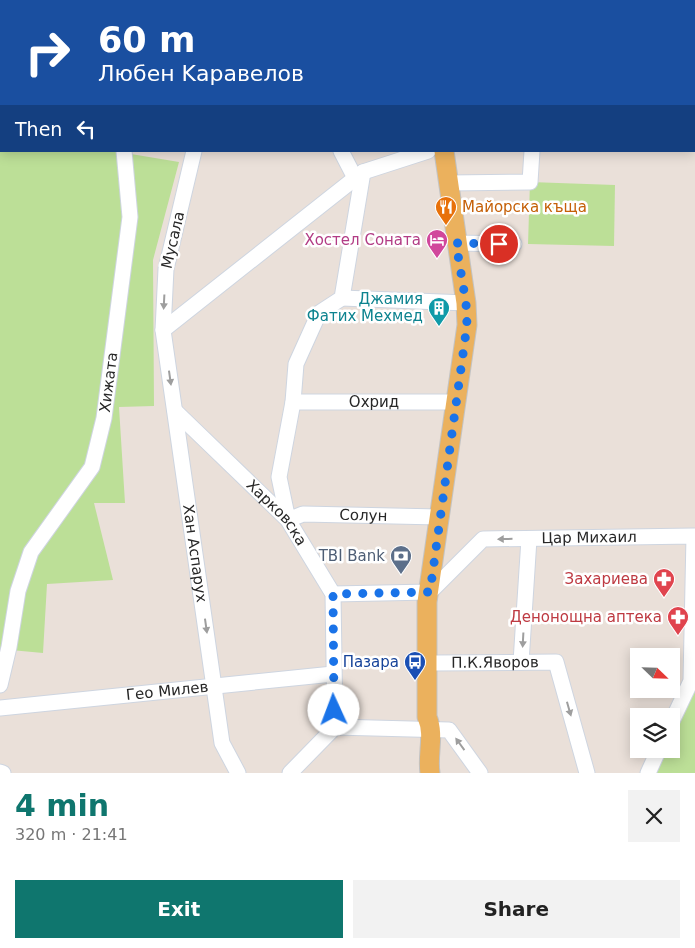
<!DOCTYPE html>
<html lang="en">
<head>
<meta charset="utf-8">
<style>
  :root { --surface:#fff; --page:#f2f2f2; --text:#222; --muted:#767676; --accent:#0f766e }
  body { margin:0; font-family:"DejaVu Sans",sans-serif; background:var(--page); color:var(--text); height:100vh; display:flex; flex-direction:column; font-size:19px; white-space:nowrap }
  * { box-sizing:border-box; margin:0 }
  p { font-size:16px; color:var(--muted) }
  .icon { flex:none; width:28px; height:28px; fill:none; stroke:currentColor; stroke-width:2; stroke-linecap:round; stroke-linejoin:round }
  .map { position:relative; height:773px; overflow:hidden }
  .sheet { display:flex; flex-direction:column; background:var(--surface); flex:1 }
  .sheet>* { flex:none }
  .hud { position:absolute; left:0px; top:0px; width:695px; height:152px; box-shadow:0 2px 12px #0003; background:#1a4fa0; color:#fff; overflow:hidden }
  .needle { width:32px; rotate:113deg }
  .fabs { position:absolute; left:630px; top:648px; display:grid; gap:10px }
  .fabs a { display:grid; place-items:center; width:50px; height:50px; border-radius:0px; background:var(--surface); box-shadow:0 2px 12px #0003; font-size:25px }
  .pin { position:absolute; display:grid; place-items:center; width:42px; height:42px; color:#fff; margin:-21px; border:2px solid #fff; border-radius:50%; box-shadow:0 1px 5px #0007 }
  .me { position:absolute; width:55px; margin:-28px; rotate:358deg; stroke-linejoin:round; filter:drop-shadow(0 0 4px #0008) }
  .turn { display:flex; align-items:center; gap:18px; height:105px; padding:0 15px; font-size:22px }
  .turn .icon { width:65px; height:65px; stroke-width:2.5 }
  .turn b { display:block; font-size:35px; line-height:42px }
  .then { display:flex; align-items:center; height:48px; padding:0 15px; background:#0003; gap:10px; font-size:19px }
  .round { display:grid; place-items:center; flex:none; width:52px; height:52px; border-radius:0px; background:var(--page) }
  .head { display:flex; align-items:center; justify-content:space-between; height:85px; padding:0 15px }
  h1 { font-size:30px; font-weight:600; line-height:38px; color:var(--accent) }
  .button { display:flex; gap:10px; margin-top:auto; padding:10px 15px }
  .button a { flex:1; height:58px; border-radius:0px; background:var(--accent); color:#fff; font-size:20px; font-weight:600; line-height:58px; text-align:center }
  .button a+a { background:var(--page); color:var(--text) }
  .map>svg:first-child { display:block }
  .green { fill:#bcdf97 }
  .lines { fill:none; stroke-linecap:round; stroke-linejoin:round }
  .minor-casing { stroke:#ced5e0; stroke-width:17 }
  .major-casing { stroke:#c3c3c3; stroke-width:21 }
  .minor { stroke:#fff; stroke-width:15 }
  .major { stroke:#ebb15d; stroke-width:19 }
  .oneway { fill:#9e9e9e }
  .route { stroke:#1a73e8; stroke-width:9; stroke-dasharray:0 16.2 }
  .labels { text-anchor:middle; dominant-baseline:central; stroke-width:5; stroke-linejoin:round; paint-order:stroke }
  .food-label { font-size:15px; fill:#c56008; stroke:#fff; text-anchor:start }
  .street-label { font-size:15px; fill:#272727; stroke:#fff }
  .hotel-label { font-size:15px; fill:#b23c85; stroke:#fff; text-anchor:end }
  .culture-label { font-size:15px; fill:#0d838f; stroke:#fff; text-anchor:end }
  .service-label { font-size:15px; fill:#4e5e75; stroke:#fff; text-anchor:end }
  .health-label { font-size:15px; fill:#be3a42; stroke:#fff; text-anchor:end }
  .transit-label { font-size:15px; fill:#164399; stroke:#fff; text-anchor:end }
</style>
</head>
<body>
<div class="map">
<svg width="695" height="773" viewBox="0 0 695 773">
  <rect width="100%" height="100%" fill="#eae0d9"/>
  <g class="green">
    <path d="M 0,0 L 39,1 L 1,1 L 1,151 L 129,151 L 131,154 L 179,162 L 153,260 L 154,406 L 119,407 L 125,503 L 94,503 L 113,580 L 47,584 L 43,653 L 0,649 Z"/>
    <path d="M 530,182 L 615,185 L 614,246 L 528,244 Z"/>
    <path d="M 695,661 L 695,773 L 648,773 L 659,749 L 671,749 L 671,723 Z"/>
  </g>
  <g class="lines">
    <g class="minor-casing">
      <g id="minor">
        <path d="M 55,0 L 55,1"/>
        <path d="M 258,0 L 259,1"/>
        <path d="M 182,1 L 184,0"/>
        <path d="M 231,1 L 231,0"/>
        <path d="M 543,1 L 543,0"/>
        <path id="s1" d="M 194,151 L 166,269 L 163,330 L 222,743 L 238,773"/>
        <path d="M 341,151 L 355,178"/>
        <path id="s2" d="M 363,172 L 342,298 L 319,313 L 296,364 L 293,402 L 279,477 L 288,520 L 303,514 L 439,517"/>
        <path d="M 449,183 L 530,182 L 532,151"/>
        <path d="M 456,243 L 514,244"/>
        <path d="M 342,298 L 466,303"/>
        <path d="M 163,330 L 363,172 L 428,151"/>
        <path id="s3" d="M 293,402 L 456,402"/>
        <path id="s4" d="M 175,411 L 288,520 L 333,594 L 335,727"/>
        <path id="s5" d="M 333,594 L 430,592 L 483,539 L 694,536 L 691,681 L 671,723"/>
        <path d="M 521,662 L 529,539"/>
        <path id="s6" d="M 435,663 L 556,662 L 587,773"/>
        <path id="s7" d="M 0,685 L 9,647 L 18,591 L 31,552 L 92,467 L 104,418 L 130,217 L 124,151"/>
        <path id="s8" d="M 0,708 L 333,674"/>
        <path d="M 0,772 L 3,773"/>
        <path d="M 290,773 L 335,727 L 449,730 L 480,773"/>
        <path d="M 648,773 L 659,749"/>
      </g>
    </g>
    <g class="major-casing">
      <g id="major">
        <path d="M 438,0 L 438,1"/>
        <path d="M 430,773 C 427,754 435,735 427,717 L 427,602 L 467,325 L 466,303 L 444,151"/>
      </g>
    </g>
    <use href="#minor" class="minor"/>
    <use href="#major" class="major"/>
  </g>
  <defs><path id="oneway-solid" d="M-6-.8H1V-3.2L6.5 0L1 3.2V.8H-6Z" transform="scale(1.25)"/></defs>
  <g class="oneway">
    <use href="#oneway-solid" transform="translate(164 302) rotate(93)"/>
    <use href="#oneway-solid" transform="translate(170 378) rotate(82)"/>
    <use href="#oneway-solid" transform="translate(505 539) rotate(179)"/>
    <use href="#oneway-solid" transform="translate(206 626) rotate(82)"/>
    <use href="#oneway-solid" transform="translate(523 640) rotate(93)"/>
    <use href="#oneway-solid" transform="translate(569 709) rotate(74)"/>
    <use href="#oneway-solid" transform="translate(460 744) rotate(-126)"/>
  </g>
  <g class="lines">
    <path class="route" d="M 334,710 L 333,594 L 430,592 L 467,325 L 466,303 L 456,243 L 499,244"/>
  </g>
  <defs>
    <g id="restaurant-pin" transform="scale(1.125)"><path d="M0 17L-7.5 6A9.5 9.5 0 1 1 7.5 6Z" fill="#e8710a" stroke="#fff"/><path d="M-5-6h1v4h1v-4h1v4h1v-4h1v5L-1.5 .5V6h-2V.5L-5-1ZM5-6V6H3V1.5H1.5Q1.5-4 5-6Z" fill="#fff"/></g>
    <g id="hotel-pin" transform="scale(1.125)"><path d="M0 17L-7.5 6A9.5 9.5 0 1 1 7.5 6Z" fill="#d1479c" stroke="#fff"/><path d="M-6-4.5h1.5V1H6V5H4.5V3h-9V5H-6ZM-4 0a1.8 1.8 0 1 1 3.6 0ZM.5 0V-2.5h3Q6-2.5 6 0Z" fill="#fff"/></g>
    <g id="building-pin" transform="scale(1.125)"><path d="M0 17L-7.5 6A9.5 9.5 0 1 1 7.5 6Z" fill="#0f9aa8" stroke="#fff"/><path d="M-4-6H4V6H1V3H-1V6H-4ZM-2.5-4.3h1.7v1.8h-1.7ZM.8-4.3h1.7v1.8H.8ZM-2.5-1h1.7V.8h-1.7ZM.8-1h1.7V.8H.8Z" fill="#fff"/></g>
    <g id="bank-pin" transform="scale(1.125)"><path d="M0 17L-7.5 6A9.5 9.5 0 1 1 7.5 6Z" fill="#5c6f8a" stroke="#fff"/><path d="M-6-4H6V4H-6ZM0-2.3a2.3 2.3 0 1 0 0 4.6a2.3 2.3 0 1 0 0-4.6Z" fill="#fff"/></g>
    <g id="pharmacy-pin" transform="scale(1.125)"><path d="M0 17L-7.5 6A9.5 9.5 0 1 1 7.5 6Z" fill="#e0444e" stroke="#fff"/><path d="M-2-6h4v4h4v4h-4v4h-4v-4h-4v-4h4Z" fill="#fff"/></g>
    <g id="bus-pin" transform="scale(1.125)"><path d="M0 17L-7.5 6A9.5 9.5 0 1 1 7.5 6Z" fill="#1a4fb4" stroke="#fff"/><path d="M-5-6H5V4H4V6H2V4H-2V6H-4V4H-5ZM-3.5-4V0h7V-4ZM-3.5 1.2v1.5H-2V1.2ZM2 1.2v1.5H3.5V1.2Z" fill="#fff"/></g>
  </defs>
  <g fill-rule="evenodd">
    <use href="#restaurant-pin" x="446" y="207"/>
    <use href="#hotel-pin" x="437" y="240"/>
    <use href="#building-pin" x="439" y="308"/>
    <use href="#bank-pin" x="401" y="556"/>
    <use href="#pharmacy-pin" x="664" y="579"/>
    <use href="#pharmacy-pin" x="678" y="617"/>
    <use href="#bus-pin" x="415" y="662"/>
  </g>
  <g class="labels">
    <g class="food-label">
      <text x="462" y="207">Майорска къща</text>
    </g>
    <g class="street-label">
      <text transform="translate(173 240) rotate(-77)">Мусала</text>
      <text stroke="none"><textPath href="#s7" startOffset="328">Хижата</textPath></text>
      <text stroke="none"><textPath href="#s3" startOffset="81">Охрид</textPath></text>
      <text stroke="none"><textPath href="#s4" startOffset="144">Харковска</textPath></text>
      <text stroke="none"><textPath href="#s2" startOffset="446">Солун</textPath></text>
      <text stroke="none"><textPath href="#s5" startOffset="278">Цар Михаил</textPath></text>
      <text stroke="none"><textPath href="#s1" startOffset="408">Хан Аспарух</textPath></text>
      <text stroke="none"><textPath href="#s6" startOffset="60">П.К.Яворов</textPath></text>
      <text stroke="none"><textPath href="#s8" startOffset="168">Гео Милев</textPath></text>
    </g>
    <g class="hotel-label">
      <text x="421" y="240">Хостел Соната</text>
    </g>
    <g class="culture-label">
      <text x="423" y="299">Джамия<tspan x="423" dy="17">Фатих Мехмед</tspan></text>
    </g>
    <g class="service-label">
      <text x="385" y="556">TBI Bank</text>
    </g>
    <g class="health-label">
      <text x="648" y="579">Захариева</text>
      <text x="662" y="617">Денонощна аптека</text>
    </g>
    <g class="transit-label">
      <text x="399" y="662">Пазара</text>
    </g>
  </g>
</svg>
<div class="fabs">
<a><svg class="needle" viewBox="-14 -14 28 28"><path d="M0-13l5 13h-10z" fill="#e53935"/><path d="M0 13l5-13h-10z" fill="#767676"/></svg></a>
<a><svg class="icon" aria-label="layers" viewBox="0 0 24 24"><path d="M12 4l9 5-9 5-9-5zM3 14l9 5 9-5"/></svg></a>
</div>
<div class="pin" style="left:499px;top:244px;background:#d93025"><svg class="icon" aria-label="arrive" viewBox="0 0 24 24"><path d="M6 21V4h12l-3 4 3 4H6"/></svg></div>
<svg class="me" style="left:334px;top:710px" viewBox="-20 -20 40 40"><circle r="19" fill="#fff"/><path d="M0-13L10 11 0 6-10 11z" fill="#1a73e8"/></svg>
<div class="hud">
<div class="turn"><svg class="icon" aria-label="right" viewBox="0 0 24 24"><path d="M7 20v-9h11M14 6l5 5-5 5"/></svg><div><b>60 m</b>Любен Kаравелов</div></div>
<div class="then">Then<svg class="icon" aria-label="left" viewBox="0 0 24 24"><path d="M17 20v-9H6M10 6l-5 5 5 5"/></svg></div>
</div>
</div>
<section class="sheet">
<div class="head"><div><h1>4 min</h1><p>320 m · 21:41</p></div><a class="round"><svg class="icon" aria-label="close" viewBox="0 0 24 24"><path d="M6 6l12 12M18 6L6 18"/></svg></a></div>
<div class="button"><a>Exit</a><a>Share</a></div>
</section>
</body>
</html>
